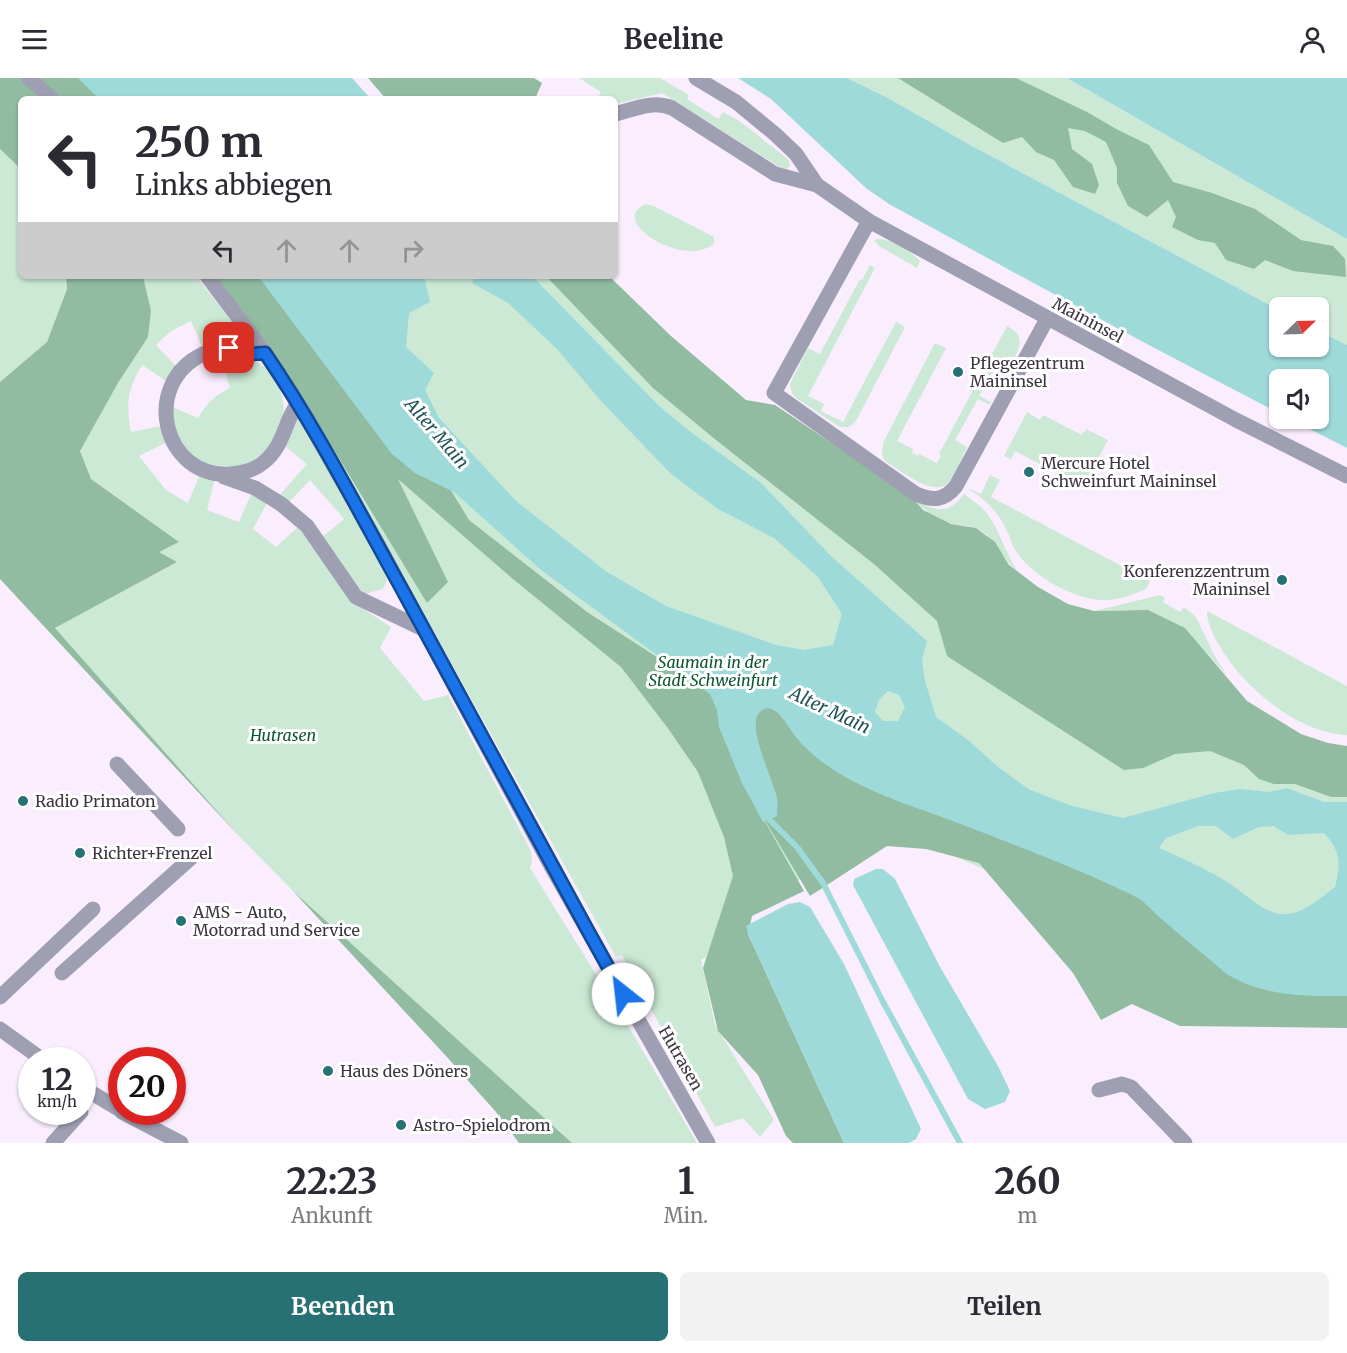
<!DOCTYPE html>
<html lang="de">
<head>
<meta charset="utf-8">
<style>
  :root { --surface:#fff; --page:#f2f2f3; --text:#2b2b33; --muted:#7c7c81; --accent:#277174 }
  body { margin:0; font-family:Merriweather,serif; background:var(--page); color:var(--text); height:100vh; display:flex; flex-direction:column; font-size:22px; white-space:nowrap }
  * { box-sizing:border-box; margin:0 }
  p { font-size:20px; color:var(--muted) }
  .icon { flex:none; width:33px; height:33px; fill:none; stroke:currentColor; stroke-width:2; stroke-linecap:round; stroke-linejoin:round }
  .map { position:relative; height:1065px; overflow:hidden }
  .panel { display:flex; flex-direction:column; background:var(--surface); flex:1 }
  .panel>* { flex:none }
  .guide { position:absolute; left:18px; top:18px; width:600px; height:183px; border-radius:9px; box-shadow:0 2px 4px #0004; background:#fff; color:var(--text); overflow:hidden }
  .needle { width:39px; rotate:67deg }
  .buttons { position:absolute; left:1269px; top:219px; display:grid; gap:12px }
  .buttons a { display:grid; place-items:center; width:60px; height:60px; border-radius:9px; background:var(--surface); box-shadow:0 2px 4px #0004; font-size:30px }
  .speed { position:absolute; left:18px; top:969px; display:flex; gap:12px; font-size:30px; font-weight:700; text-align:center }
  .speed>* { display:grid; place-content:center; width:78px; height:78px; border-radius:50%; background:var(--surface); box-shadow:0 2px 4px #0004; line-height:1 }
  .speed small { font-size:15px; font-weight:400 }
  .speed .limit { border:9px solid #d22; background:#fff; color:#111 }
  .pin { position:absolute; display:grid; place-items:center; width:51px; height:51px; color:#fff; margin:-26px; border-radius:12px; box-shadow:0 3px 9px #0006 }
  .me { position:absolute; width:66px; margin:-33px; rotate:331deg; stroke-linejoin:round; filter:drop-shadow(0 0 4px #0008) }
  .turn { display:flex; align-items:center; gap:21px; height:126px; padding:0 18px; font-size:27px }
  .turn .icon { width:78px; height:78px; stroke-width:2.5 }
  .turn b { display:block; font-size:42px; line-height:51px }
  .lanes { display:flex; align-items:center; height:57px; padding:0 18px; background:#0003; justify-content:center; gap:30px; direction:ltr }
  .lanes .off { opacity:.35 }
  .eta { display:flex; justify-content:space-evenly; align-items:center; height:102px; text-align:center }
  .eta b { font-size:36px; font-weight:700; line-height:42px }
  .cta { display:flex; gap:12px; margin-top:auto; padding:12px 18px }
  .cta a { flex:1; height:69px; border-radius:9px; background:var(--accent); color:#fff; font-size:24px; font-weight:700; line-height:69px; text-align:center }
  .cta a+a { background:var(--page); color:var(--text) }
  header { display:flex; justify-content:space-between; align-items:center; height:78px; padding:0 18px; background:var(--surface); font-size:27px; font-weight:700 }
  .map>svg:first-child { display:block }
  .green { fill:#cbe9d5 }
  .forest { fill:#91bca1 }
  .water { fill:#9fdadb; fill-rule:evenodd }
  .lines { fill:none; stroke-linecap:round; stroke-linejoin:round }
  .stream { stroke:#9fdadb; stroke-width:6 }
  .minor { stroke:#9e9fb2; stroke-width:15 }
  .route-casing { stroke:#114b97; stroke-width:15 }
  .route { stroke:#1a73e8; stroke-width:10 }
  .poi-dot { fill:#277174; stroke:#fff; stroke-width:2 }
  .labels { text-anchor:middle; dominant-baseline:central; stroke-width:6; stroke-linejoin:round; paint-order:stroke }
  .street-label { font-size:16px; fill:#3d353f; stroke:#fff }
  .poi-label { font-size:16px; fill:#3d353f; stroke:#fff; text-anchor:start }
  .park-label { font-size:16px; font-style:italic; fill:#0d5633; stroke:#fff }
  .water-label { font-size:18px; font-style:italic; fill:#215455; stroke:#fff }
</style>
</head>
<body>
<header><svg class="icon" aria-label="menu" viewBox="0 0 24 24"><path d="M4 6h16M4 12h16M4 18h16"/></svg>Beeline<svg class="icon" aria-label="person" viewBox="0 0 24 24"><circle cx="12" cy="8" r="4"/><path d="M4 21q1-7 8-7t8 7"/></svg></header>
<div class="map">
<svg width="1347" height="1065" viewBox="0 0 1347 1065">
  <rect width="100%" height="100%" fill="#faeefe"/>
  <g class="green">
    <path d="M 579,0 L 660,0 L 689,17 L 687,21 L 718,41 L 723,34 L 741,44 L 789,82 L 790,87 L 787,91 L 781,90 L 662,15 L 615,26 L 615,21 L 597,21 L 601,14 Z"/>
    <path d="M 847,0 L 1067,0 L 1347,161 L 1347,267 L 1319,253 L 1318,230 L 1280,230 L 1279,232 L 972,68 L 888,20 Z"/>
    <path d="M 0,71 L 21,91 L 21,198 L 66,198 L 67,211 L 47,264 L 0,304 Z"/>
    <path d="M 646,126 L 654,128 L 714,159 L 714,165 C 687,192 605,143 646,126 Z"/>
    <path d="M 879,161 C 895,162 909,172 920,183 L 917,190 L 879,168 L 874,162 Z"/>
    <path d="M 870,187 L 875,190 L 808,318 L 824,326 L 821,333 L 843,344 L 896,244 L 905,249 L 857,341 C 852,349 847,351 838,348 L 796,320 L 792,315 L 790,306 L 808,270 L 820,276 L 860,201 L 862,202 Z"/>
    <path d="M 143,198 L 196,198 L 252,269 L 203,270 L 191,243 L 171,253 L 156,267 L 176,288 L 166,303 L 142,287 C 127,313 126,324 131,354 L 161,348 L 167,364 L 139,378 L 166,412 L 188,425 L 200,396 L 215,400 L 207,432 L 239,444 L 252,414 L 268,423 L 253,451 L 276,469 L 299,448 L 339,505 L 348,521 L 391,549 L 380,570 L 424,623 L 448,617 L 531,773 L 532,783 L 530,790 L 630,951 L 697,1065 L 572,1065 L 293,813 L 239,758 L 55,550 L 177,484 L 159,474 L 179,464 L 91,401 L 80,373 L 118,305 L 148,259 L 151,233 Z"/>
    <path d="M 215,198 L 594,198 L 758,346 L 1347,692 L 1347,935 L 1202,886 L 949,776 L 906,752 L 834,787 L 738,827 L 728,865 L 701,882 L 715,947 L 774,1042 L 760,1059 L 743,1040 L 715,1049 L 622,877 L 616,879 L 303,321 Z"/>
    <path d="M 1007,248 C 1029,259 1017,273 1010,290 L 998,284 L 979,318 L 991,324 L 990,327 L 978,321 L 955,362 L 967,369 C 962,380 957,395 949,404 C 934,421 900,392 885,383 L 882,377 L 883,365 L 935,265 L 946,270 L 897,363 L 913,371 L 912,375 L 918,378 L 919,376 L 937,385 L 941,378 L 939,376 Z"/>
    <path d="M 220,276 C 233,276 244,277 255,283 C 282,297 291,333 278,359 C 276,364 270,368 266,372 C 257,380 251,387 239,389 C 233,390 227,388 221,388 C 180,383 179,362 170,328 L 198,340 C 207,325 215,317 230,310 Z"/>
    <path d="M 1027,334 L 1040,342 L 1043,337 L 1082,357 L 1086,351 L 1108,362 L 1083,409 L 1015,373 L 1011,381 L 1004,378 Z"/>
    <path d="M 297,337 L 384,492 L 387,502 L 383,511 L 365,516 L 353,507 L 322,459 L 344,441 L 310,402 L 288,425 L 279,418 L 307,386 L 285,368 Z"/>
    <path d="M 990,397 L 1000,402 L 991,419 L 1150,503 L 1146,511 C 1131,517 1115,524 1098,522 C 1068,518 1029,496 1014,470 C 1011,465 1010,458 1007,453 C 997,432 986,422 967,410 L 981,416 Z"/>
    <path d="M 964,416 C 971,421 980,427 986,434 C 1000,452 1005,475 1018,494 C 1002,481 996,459 976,450 C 970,447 960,448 953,446 C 936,442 922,431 911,418 C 932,432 946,440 964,416 Z"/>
    <path d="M 1160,517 L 1165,520 L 1163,524 L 1180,534 L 1184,529 L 1194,537 L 1198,543 L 1213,575 L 1227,598 L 1208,576 L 1126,532 L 1094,533 Z"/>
    <path d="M 1207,533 L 1347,608 L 1347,657 C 1297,655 1243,609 1219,567 C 1213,556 1207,546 1207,533 Z"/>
  </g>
  <g class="forest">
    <path d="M 0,0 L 97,0 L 118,21 L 21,21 L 21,91 L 0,71 Z"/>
    <path d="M 368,0 L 534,0 L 542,5 L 535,21 L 386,21 Z"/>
    <path d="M 898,0 L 1016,0 L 1087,34 L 1118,52 L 1149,67 L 1173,104 L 1212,115 L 1255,131 L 1301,162 L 1333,168 L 1345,181 L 1346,199 L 1293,193 L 1265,182 L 1254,191 L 1226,182 L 1215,165 L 1198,162 L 1172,149 L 1176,139 L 1168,122 L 1147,139 L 1128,128 L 1117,105 L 1117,90 L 1106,64 L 1085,53 L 1068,50 L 1072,71 L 1092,86 L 1099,107 L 1095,116 L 1073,109 L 1054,82 L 1036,74 L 1022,59 L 1003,65 Z"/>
    <path d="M 66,198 L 143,198 L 151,233 L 148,259 L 118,305 L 80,373 L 91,401 L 179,464 L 159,474 L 177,484 L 55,550 L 239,758 L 0,501 L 0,304 L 47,264 L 67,211 Z"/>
    <path d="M 215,198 L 273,198 L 433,383 L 469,442 L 587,534 L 660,581 L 666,587 L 654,555 L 1347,914 L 1347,950 L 1180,948 L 1132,926 L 1101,942 L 1073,895 L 979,785 L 926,771 L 887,768 L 810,818 L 754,724 L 804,813 L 752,838 L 748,856 L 844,1065 L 793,1065 L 786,1058 L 758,997 L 718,953 L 703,890 L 733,798 L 724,759 L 698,694 L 667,649 L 621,589 L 513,501 L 398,401 L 448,504 L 427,525 L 303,321 Z"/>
    <path d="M 546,198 L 609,198 L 671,258 L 746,322 L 775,327 L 911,418 L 923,432 L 951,446 L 976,450 L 995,464 L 1009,487 L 1038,509 L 1068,526 L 1094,533 L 1148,532 L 1185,550 L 1247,623 L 1301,656 L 1328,665 L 1347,668 L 1347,719 L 1331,719 L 1295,706 L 1274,706 L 1259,701 L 1244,687 L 1210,673 L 1175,676 L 1143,690 L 1124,692 L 947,578 L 937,543 L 874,486 L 716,362 L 653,310 Z"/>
    <path d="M 293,813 L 572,1065 L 519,1065 L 496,1034 L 446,978 Z"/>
  </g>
  <g class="water">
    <path d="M 78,0 L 352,0 L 371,21 L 99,21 Z"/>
    <path d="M 738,0 L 847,0 L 888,20 L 972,68 L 1279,232 L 1280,268 L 1318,268 L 1319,253 L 1347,267 L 1347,370 L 1290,341 L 1318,340 L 1318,302 L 1280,302 L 1279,335 C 1148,268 1018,197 889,126 L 867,111 L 771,21 Z"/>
    <path d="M 1067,0 L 1347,0 L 1347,161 Z"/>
    <path d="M 258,198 L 424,198 L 430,224 L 409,235 L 406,269 L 434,295 L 425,312 L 439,340 L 516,423 L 607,494 L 666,528 L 776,567 L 804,572 L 833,567 L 842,536 L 818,499 L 774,460 L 718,431 L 671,396 L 601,323 L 557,271 L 508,225 L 472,205 L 475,198 L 532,198 L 658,327 L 688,352 L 761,405 L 832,479 L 927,563 L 922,582 L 925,603 L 936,639 L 968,662 L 998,689 L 1030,712 L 1072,728 L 1123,740 L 1214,715 L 1240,711 L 1269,714 L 1287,710 L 1324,724 L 1347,724 L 1347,918 C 1308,918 1268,919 1232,899 C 1225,896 1220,890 1214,885 C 1195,870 1177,854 1158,838 C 1151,831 1143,822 1134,818 C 1077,790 1017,768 958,745 C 903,724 834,706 795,658 C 788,649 774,620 760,634 C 745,647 774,703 777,720 C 778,726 777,733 777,738 L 763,744 L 742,705 L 719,649 L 717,632 L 710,616 L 541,492 L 454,414 L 415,395 L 392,376 ZM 888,613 L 899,617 L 905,629 L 898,643 L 883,643 L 875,634 L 879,622 ZM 1198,748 L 1216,748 L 1233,761 L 1259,749 L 1274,748 L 1288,757 L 1324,755 C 1341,773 1341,786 1335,809 C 1320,820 1301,838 1282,836 C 1262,834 1246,816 1230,806 C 1207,791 1184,781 1159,770 L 1166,760 Z"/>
    <path d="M 876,791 L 883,791 L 895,801 L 939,887 L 998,988 L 1010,1013 L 1005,1024 L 985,1031 L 968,1021 L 853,807 L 854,801 Z"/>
    <path d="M 800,824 L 810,829 L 844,886 L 921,1051 L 916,1061 L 909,1065 L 844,1065 L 748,856 L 746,848 L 788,826 Z"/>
  </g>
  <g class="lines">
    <path class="stream" d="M 770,742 L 797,769 L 823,805 L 882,922 L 960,1065"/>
    <g class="minor">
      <path d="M 29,0 L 52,21"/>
      <path d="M 696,0 L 736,24 L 775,56 L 796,76 L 817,107 L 869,143 L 1236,342 L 1347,398"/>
      <path d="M 615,36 C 635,31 653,22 672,30 L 775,96 L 817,107"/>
      <path d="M 869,143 L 774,315 L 916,416 C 933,423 944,423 956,408 L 1047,241"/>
      <path d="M 207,198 L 265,275 L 298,325 L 379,468 L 551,788 L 708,1065"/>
      <path d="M 265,275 C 242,277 225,265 203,276 C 140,306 163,401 231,396 C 243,395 255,392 264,384 C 284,368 284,344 298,325"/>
      <path d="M 224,399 L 255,410 L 281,426 L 307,448 L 356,519 L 423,551"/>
      <path d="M 117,686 L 178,751"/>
      <path d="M 62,895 L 191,780"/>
      <path d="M 0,919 L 93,831"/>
      <path d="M 0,951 L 43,982"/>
      <path d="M 82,1009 L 122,1033"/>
      <path d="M 1099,1012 L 1122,1006 L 1131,1009 L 1185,1065"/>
      <path d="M 122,1034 L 181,1065"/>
      <path d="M 53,1065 L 81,1034"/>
    </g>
  </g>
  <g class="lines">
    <g class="route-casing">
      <path id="route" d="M 229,270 L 252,276 L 265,275 C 317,351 359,434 404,515 C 477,649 549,783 623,916"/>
    </g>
    <use href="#route" class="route"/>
  </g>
  <g class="poi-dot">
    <circle cx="958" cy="294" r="6"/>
    <circle cx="1029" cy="394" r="6"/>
    <circle cx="1282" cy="502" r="6"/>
    <circle cx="23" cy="723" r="6"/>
    <circle cx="80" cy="775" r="6"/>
    <circle cx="181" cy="843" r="6"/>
    <circle cx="328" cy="993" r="6"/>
    <circle cx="401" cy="1047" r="6"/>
  </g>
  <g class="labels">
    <g class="street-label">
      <text transform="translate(1088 242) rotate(28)">Maininsel</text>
      <text transform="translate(681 980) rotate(60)">Hutrasen</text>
    </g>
    <g class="poi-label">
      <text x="970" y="285">Pflegezentrum<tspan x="970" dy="18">Maininsel</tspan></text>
      <text x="1041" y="385">Mercure Hotel<tspan x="1041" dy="18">Schweinfurt Maininsel</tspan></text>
      <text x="1270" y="493" text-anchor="end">Konferenzzentrum<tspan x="1270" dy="18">Maininsel</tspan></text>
      <text x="35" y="723">Radio Primaton</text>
      <text x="92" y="775">Richter+Frenzel</text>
      <text x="193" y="834">AMS - Auto,<tspan x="193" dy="18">Motorrad und Service</tspan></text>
      <text x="340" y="993">Haus des Döners</text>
      <text x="413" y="1047">Astro-Spielodrom</text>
    </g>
    <g class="park-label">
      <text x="713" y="584">Saumain in der<tspan x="713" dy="18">Stadt Schweinfurt</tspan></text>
      <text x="283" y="657">Hutrasen</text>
    </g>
    <g class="water-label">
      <text transform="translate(437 355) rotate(49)">Alter Main</text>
      <text transform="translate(830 632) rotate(25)">Alter Main</text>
    </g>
  </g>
</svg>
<div class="buttons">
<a><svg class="needle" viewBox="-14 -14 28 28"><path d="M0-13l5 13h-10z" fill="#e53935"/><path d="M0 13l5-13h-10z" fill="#7c7c81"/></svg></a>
<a><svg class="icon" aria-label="sound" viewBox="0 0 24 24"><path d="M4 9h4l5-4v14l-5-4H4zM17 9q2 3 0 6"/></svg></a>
</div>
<div class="speed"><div>12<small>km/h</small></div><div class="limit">20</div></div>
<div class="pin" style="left:229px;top:270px;background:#d93025"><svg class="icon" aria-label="arrive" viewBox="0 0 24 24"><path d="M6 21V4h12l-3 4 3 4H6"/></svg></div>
<svg class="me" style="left:623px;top:916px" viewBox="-20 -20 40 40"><circle r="19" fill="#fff"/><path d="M0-13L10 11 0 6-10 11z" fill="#1a73e8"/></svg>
<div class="guide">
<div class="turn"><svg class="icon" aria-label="left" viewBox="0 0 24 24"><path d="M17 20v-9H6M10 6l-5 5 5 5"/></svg><div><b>250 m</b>Links abbiegen</div></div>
<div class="lanes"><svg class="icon" aria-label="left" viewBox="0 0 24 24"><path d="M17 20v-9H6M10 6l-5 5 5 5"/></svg><svg class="icon off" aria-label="ahead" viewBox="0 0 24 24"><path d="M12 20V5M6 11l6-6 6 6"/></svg><svg class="icon off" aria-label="ahead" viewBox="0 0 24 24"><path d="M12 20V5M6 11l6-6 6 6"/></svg><svg class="icon off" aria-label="right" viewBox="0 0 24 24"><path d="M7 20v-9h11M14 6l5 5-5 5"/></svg></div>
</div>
</div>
<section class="panel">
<div class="eta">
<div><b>22:23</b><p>Ankunft</p></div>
<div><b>1</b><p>Min.</p></div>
<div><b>260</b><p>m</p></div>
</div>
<div class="cta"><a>Beenden</a><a>Teilen</a></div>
</section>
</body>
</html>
